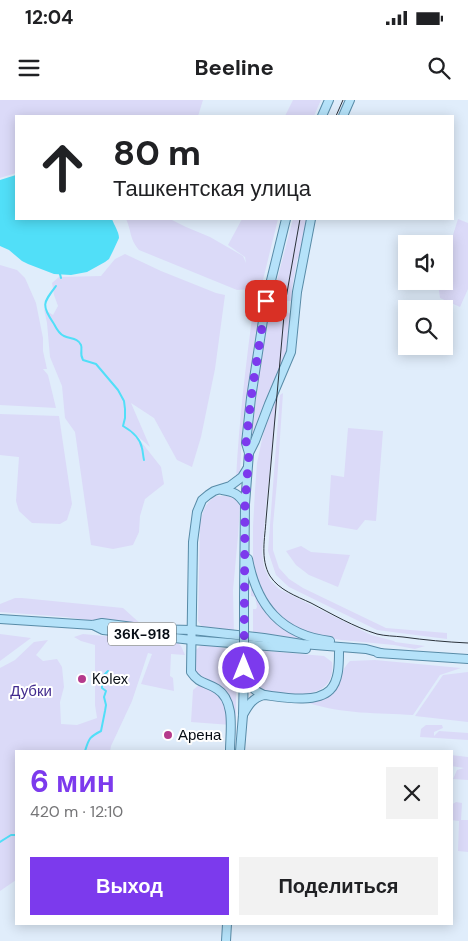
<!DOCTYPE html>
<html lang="ru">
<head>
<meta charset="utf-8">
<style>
  :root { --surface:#fff; --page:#f2f2f2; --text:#202124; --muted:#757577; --accent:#7c3aed }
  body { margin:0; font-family:"DM Sans",sans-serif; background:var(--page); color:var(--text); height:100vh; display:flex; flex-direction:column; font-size:19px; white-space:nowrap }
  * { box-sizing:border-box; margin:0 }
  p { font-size:16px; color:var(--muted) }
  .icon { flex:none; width:28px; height:28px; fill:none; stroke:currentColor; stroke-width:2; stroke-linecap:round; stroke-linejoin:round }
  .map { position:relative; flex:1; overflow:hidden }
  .panel { position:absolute; left:15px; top:650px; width:438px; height:175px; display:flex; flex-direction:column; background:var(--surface); border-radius:0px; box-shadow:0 2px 12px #0003 }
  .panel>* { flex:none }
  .hud { position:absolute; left:15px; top:15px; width:439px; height:105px; border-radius:0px; box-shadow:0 2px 12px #0003; background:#fff; color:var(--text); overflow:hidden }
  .tools { position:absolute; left:398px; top:135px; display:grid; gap:10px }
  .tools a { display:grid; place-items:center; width:55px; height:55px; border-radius:0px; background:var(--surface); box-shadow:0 2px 12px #0003; font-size:25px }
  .pin { position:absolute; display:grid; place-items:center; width:42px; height:42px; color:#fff; margin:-21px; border-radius:10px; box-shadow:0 2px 8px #0006 }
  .me { position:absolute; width:55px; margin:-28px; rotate:0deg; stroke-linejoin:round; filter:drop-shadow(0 0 4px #0008) }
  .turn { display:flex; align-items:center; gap:18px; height:105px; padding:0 15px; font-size:22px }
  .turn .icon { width:65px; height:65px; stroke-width:2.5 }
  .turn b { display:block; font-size:35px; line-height:42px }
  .round { display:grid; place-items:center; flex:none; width:52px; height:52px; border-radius:0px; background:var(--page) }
  .summary { display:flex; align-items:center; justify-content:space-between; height:85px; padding:0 15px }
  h1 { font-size:30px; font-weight:700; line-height:38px; color:var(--accent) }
  .button { display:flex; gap:10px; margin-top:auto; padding:10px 15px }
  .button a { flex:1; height:58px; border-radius:0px; background:var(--accent); color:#fff; font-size:20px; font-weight:700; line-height:58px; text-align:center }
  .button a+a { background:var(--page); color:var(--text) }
  .status { display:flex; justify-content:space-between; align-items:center; height:35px; padding:0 25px; background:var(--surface); direction:ltr }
  .status svg { height:14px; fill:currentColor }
  header { display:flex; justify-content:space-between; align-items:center; height:65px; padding:0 15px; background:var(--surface); font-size:22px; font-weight:700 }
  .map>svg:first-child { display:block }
  .green { fill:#dbdaf8 }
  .water { fill:#51dff8 }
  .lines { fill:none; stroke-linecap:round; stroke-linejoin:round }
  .stream { stroke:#51dff8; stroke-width:2 }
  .major-casing { stroke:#588ba7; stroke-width:10 }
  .major { stroke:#b5e2f9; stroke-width:8 }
  .tram { stroke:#2b323b; stroke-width:1 }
  .major-bridge-casing { stroke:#588ba7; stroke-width:10; stroke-linecap:butt }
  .major-bridge { stroke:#b5e2f9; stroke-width:8 }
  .route { stroke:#7c3aed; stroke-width:9; stroke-dasharray:0 16.2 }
  .poi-dot { fill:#b53a8c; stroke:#fff; stroke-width:2 }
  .labels { text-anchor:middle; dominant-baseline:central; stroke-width:4; stroke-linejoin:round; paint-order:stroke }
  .shield { fill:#fff; stroke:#51565b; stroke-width:1 }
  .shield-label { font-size:14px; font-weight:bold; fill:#070d15 }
  .poi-label { font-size:15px; fill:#070d15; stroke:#fff; text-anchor:start }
  .park-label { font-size:15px; fill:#432c8f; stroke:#fff }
</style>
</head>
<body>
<div class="status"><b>12:04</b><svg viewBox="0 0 49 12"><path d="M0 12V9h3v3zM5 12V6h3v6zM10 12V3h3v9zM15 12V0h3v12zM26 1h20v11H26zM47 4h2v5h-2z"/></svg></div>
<header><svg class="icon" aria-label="menu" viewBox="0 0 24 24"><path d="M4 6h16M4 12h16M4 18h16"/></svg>Beeline<svg class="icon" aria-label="search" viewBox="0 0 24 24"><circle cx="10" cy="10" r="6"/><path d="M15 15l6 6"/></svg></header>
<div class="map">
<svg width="468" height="841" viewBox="0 0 468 841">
  <rect width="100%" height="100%" fill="#e0edfb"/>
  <g class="green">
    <path d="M 0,0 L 203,0 L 198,16 L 16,16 L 16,73 L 0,78 Z"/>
    <path d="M 293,0 L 321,0 L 314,16 L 285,16 Z"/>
    <path d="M 126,119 L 170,119 L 186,127 L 210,137 L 243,156 L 246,163 L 245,157 L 228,145 L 242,119 L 278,119 L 261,188 L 257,189 L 251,187 L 250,185 L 250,189 L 237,190 L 139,150 C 129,138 132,132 126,119 Z"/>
    <path d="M 293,119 L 309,119 L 301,156 L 297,159 L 292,189 L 295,195 L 292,201 C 285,201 280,202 274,197 L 274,191 L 284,193 L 284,190 L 275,188 Z"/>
    <path d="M 458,119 L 468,123 L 468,189 L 460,207 L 440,198 L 438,183 L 438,181 L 444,181 L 444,164 Z"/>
    <path d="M 125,154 L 161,171 L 216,193 L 225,195 L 215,269 L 201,337 L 192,367 L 177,360 L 154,318 L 131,303 L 150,347 L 135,334 L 161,367 L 164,384 L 145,399 L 140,416 L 139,432 L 133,445 L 113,449 L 91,445 L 75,332 L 65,318 L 62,286 L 50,257 L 47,223 L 44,209 L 53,215 L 58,206 L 54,195 L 52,183 L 59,177 L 101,176 L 115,159 Z"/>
    <path d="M 0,165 L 17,170 L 25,178 L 36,203 L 43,238 L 43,251 L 47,269 L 43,269 L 48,275 L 56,308 L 0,305 Z"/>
    <path d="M 254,203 L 258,204 L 262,209 L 242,333 L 240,374 L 236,380 C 239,320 246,263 254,203 Z"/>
    <path d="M 279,209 L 291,214 L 287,253 L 263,310 L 251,343 L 259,272 L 270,212 Z"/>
    <path d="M 283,293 L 277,382 L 273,425 L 273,450 L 279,468 L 289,479 L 303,488 L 386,528 L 447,533 L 447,539 L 377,530 L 289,487 L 276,475 L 268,451 L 280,295 Z"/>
    <path d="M 278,295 L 266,405 L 262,453 L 264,467 L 270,480 L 279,489 L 371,535 L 394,541 L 395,542 L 425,546 L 415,549 L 394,545 L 341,540 L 317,536 L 287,527 L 262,499 L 256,481 L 253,462 L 253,427 L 255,390 L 257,363 L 264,330 Z"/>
    <path d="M 0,314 L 59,316 L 72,404 L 67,420 L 60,424 L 32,423 L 19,411 L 16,401 L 19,357 L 0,355 Z"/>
    <path d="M 348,328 L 383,331 L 376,421 L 365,420 L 357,430 L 328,425 L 331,375 L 344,377 Z"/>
    <path d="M 216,396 L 226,396 L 237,399 L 240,405 L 238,436 L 233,490 L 234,535 L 203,528 L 198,521 L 200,423 C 203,411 205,403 216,396 Z"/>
    <path d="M 301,446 L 311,452 L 350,455 L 338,487 L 309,475 L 296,465 L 286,451 Z"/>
    <path d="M 251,488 L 269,514 L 323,544 L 253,537 L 253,509 L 256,509 L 257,507 L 255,497 L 251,496 Z"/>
    <path d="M 15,498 L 22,498 L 123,508 L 143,526 L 113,522 L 93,521 L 66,517 L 0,512 L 0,504 Z"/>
    <path d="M 0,534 L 31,538 L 0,561 Z"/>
    <path d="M 83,534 L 178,543 L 181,546 L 185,555 L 171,554 L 170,576 L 173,578 L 174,591 L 141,584 L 152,554 L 148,553 L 132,601 L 111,646 L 110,651 L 16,651 L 16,780 L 0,791 L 0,568 L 15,560 L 34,542 L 48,540 L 36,555 L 43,561 L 57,559 L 62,567 L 64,587 L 60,602 L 61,624 L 77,625 L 97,618 L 95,605 L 95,545 L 81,541 L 74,537 Z"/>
    <path d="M 201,545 L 210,545 L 235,551 L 235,559 L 231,560 L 227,566 L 230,581 L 236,589 L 236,619 C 234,607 230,592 219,585 C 213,582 198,579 195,573 C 193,567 195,556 196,550 Z"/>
    <path d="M 253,550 L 324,556 L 332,562 C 337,603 287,595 261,592 L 253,583 Z"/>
    <path d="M 375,560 L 461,568 L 440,575 L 413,615 C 379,613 341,614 309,603 C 322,601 335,596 340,582 C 344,571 341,571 350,561 Z"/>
    <path d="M 468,572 L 468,622 L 415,616 L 443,575 Z"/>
    <path d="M 199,585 C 221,592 227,604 231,625 L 191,622 L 193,590 Z"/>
    <path d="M 426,625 L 442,625 L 443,628 L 434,632 L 434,636 L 439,631 L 468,633 L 468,640 L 420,637 L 421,629 Z"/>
    <path d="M 451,655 L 468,657 L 468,680 L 453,679 L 457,670 L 464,668 L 451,666 Z"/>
    <path d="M 456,702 L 462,703 L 461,720 L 468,720 L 468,752 L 458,751 L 459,721 L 451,720 L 451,705 Z"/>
  </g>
  <path class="water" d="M 16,75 L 16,119 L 112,119 C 114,125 119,132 119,138 L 113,151 L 109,159 L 105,162 L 87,172 L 71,175 L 54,174 L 28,164 L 22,161 L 9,150 L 0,146 L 0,80 Z"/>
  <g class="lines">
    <g class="stream">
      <path d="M 60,174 L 61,178"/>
      <path d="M 56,186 C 43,203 41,205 54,224 C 56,228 59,234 64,236 C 70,239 78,238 81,245 C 83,250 79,253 83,260 L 96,264 L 118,290 L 124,301 L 125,309 L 125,318 L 123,326 C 130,330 140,338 142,348 C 143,352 143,356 144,360"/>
      <path d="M 85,651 C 89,639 89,637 101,631 L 105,611 L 106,605 L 104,597 L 106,591 L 102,588 L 102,585 L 100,579 L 108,571"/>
      <path d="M 0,742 L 11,735 L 16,735"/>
    </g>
    <g class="major-casing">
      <g id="major">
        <path d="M 322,16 L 329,0"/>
        <path d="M 343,16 L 350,0"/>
        <path d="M 249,353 L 255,341 L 269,304 L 291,252 L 297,192 L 311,119"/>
        <path d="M 222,390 C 235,392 238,394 245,404"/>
        <path d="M 248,459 C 257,506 281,535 330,541"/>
        <path d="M 244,497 L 245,404 L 249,353 L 246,343 L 251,298 L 266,201 L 286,119"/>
        <path d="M 0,519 L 93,525 L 102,523 L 149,529 L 192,530 L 264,538 L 302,544 L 366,549 L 381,553"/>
        <path d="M 93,525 L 103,530 L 192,540 L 306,549"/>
        <path d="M 378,553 L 468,559"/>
        <path d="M 244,573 C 249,584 253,591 264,595"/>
        <path d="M 243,615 C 248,606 252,598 264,595 C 281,597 316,604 330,590 C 339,581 339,564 339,552"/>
        <path d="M 230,651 C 230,632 236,601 217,589 C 206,582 199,584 191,572 L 193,442 L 197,412 L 202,400 L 208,395 L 214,391 L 230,386 L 242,377 L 247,369"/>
        <path d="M 240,651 L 243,615 L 244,568"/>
        <path d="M 226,841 L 227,824"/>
      </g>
    </g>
    <use href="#major" class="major"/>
    <g class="tram">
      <path d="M 336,16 L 343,0"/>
      <path d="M 300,119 L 285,204 L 266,420 C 265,438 260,459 270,476 C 279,490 296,496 311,503 C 332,514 354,527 377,534 C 385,536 394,536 403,537 C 425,540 446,542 468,543"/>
    </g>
    <g class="major-bridge-casing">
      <path id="major-bridge" d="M 244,568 L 244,497"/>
    </g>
    <use href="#major-bridge" class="major-bridge"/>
  </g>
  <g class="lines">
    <path class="route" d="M 244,568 L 245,404 L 249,353 L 246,343 L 251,298 L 266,201"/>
  </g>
  <g class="poi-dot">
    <circle cx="82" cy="579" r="5"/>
    <circle cx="168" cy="635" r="5"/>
  </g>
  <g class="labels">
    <rect class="shield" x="108" y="522.5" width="68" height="23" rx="4"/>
    <g class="shield-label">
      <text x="142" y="534">36К-918</text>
    </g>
    <g class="poi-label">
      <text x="92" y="579">Kolex</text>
      <text x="178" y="635">Арена</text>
    </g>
    <g class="park-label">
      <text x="31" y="591">Дубки</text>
    </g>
  </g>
</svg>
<div class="tools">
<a><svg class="icon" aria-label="sound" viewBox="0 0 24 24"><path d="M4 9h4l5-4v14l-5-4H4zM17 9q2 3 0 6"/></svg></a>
<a><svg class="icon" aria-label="search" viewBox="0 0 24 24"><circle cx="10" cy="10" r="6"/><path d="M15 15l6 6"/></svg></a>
</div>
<div class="pin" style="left:266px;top:201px;background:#d93025"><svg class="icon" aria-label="arrive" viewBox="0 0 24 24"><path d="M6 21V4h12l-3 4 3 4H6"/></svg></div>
<svg class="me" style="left:244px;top:568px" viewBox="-20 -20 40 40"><circle r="17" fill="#7c3aed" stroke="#fff" stroke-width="3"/><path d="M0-11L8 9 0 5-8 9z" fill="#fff"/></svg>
<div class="hud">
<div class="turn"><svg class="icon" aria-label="ahead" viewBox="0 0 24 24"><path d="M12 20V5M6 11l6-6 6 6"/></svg><div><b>80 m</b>Ташкентская улица</div></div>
</div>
<section class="panel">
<div class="summary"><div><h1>6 мин</h1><p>420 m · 12:10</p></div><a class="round"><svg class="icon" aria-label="close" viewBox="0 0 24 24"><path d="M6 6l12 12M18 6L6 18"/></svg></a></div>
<div class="button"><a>Выход</a><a>Поделиться</a></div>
</section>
</div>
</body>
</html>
